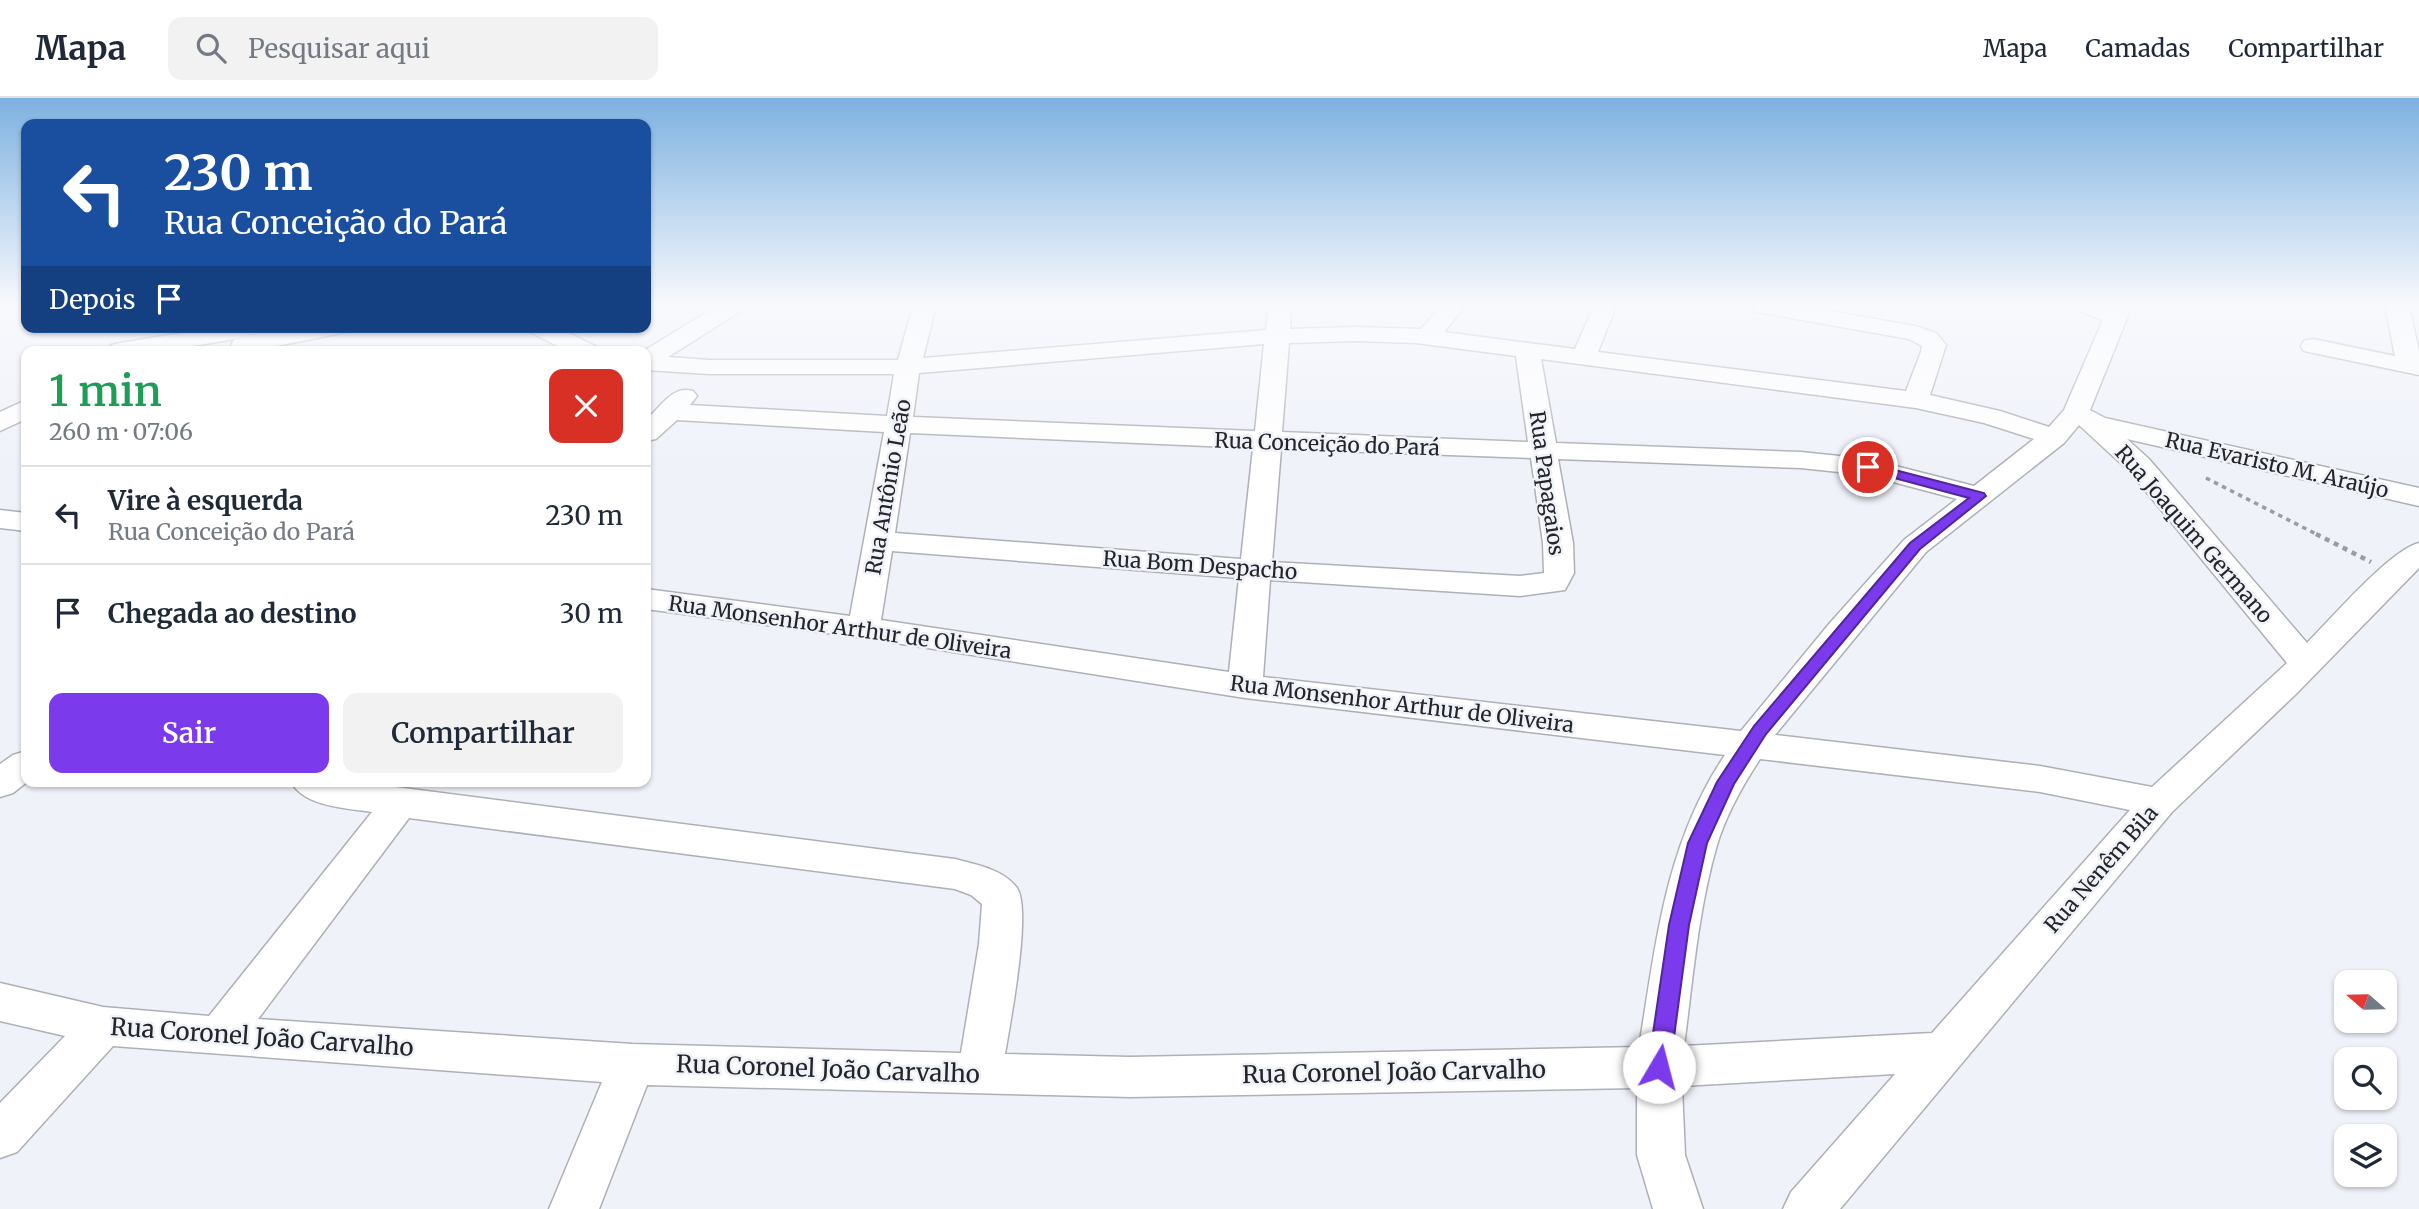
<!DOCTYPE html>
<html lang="pt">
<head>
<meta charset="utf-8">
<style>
  :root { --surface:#fff; --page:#f2f2f3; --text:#1f2937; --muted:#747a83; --line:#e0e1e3; --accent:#7c3aed }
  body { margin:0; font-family:Merriweather,serif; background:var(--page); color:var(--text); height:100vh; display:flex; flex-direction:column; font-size:26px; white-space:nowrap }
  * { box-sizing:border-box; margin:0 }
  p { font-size:23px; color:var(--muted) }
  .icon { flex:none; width:38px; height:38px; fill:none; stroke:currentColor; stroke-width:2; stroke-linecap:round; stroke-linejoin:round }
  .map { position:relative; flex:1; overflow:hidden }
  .details { position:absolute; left:21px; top:248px; width:630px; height:441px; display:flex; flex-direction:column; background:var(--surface); border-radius:14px; box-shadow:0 2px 5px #0004 }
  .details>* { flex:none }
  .hud { position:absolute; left:21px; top:21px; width:630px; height:214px; border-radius:14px; box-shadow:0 2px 5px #0004; background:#1a4fa0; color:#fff; overflow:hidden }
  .needle { width:46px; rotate:290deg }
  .controls { position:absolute; left:2334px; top:872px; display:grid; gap:14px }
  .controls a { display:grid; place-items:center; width:63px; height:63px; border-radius:14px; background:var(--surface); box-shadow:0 2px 5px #0004; font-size:35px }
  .pin { position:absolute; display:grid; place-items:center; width:60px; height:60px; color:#fff; margin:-30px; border:4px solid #fff; border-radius:50%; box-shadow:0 2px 7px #0007 }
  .me { position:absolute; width:77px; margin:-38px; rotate:8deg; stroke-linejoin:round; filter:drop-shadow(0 0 5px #0008) }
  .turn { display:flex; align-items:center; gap:24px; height:147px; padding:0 28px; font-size:32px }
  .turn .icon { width:91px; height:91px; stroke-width:2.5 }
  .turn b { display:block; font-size:49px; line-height:60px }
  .then { display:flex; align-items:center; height:66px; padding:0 28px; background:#0003; gap:14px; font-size:26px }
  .round { display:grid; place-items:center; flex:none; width:74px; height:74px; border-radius:14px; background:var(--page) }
  .summary { display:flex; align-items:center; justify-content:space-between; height:119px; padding:0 28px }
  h1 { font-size:42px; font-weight:600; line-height:52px; color:#1e9e55 }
  .button { display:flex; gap:14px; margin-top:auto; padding:14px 28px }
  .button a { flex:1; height:80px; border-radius:14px; background:var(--accent); color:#fff; font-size:28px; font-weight:600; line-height:80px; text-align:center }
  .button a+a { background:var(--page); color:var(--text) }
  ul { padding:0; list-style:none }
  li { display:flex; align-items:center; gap:21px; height:98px; padding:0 28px; border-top:2px solid var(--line) }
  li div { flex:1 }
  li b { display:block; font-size:26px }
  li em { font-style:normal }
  header { display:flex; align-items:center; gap:42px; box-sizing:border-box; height:98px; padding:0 35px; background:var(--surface); border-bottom:2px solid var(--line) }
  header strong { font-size:33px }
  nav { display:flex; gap:38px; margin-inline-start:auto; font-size:24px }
  .search { width:490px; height:63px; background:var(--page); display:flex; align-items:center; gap:18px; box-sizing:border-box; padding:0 24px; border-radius:14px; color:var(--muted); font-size:26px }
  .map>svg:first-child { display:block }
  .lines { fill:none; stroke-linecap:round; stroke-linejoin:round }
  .minor-casing { stroke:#aeb0b7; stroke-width:3 }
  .path-far1 { stroke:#9a9ca2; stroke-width:3.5; stroke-dasharray:4.5 4.5; stroke-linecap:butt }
  .path { stroke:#9a9ca2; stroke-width:4.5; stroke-dasharray:5 5; stroke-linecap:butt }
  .minor { fill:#fff; fill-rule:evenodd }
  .route { fill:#7c3aed; stroke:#51269a; stroke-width:2 }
  .labels { text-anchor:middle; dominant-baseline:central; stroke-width:5; stroke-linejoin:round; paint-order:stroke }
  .street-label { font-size:21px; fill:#242528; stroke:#f0f2fa }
  .near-street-label { font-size:24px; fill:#242528; stroke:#f0f2fa }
</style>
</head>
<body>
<header>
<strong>Mapa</strong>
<div class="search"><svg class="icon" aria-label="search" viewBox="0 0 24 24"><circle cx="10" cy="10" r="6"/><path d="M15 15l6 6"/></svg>Pesquisar aqui</div>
<nav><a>Mapa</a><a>Camadas</a><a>Compartilhar</a></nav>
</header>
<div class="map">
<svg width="2419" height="1111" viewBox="0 0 2419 1111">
  <rect width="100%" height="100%" fill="#f0f2fa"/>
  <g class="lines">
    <g class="minor-casing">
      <g id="minor">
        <path d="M 717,208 L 745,208 L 741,213 L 668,259 L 709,262 L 898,262 L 913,208 L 936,208 L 923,260 L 1266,232 L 1269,208 L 1291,208 L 1290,231 L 1355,229 L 1421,231 L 1442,208 L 1465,208 L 1444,234 L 1575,251 L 1594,208 L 1616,208 L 1598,254 L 1906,293 L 1921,254 L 1922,248 L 1909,241 L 1763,215 L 1755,213 L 1751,208 L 1801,208 L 1915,228 L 1936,235 L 1946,247 L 1930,297 L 2000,313 L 2049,329 L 2064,312 L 2103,222 L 2080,213 L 2077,208 L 2132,208 L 2090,312 L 2105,320 L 2419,390 L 2419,408 L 2127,341 L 2149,361 L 2307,545 C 2331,521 2390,452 2419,445 L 2419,470 L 2296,596 L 2172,714 L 1840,1111 L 1783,1111 L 1791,1094 L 1895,976 L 1682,988 L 1685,1057 L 1703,1111 L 1653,1111 L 1637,1057 L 1637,990 L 1130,999 L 647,987 L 599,1111 L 549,1111 L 602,984 L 113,948 L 17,1054 L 0,1060 L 0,1005 L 65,938 L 0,923 L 0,885 L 103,909 L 209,918 L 372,714 C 346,710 305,709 291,684 L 357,684 L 955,761 C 977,767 1003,771 1017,790 C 1032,812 1010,926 1005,956 L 1130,959 L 1639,949 C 1656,846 1665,746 1725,657 L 1245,600 L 864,540 L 646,511 L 646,491 L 850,518 L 884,334 L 677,322 L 656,341 L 646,343 L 646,322 C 661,309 672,287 693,293 L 697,298 L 690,307 L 887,318 L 894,276 L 709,276 L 646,272 L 646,254 L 642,254 ZM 1355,243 L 1416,245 L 1516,258 L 1528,344 L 1282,334 L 1289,245 ZM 1264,246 L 1255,333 L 913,319 L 919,275 ZM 1541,261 L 1916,310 L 1984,325 L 2034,341 L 1974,388 L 1868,361 L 1801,354 L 1556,345 ZM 2079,327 L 2129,373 L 2287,565 L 2152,689 L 2040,668 L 1775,637 L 1926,454 L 2064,345 ZM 910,335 L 1253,350 L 1241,461 L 895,435 ZM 1281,351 L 1531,360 L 1543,445 L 1544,475 L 1520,478 L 1272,464 ZM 1558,361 L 1801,370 L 1867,377 L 1957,401 L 1904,442 L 1829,526 L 1741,633 L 1263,579 L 1270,482 L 1520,498 L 1565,492 L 1574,475 L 1573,445 ZM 892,453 L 1239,480 L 1229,574 L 881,522 ZM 1760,661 L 2040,694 L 2130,712 L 1932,935 L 1684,948 C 1693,881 1698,812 1717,747 C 1726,717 1743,687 1760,661 ZM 409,720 L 955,791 L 971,797 L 982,806 L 979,846 L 961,955 L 632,946 L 258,921 Z"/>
        <path d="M 2385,208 L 2409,208 L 2419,253 L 2419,277 L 2304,253 L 2301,248 L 2304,243 L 2313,241 L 2395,258 Z"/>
        <path d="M 219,229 L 278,229 L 275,234 L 298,229 L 349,229 L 345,234 L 337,236 L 246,254 L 234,252 L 231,247 L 234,242 L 242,240 L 155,254 L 108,252 L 111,247 L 120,245 Z"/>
        <path d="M 526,229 L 557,229 L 597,249 L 600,254 L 569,254 L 530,234 Z"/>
        <path d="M 26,302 L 26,321 L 0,333 L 0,314 Z"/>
        <path d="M 0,412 L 26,415 L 26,433 L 0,430 Z"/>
        <path d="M 26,653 L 27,684 L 13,695 L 0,699 L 0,666 L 13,657 Z"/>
      </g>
    </g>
    <path class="path-far1" d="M 2206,380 L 2320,438"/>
    <path class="path" d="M 2316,436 L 2371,464"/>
    <use href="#minor" class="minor"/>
  </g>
  <linearGradient id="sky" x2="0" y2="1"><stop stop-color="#7db1e0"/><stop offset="0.57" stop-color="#f8f9fd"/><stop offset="1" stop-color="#f8f9fd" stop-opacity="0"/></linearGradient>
  <rect width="2419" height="363" fill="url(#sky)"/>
  <path class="route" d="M 1868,365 L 1984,395 L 1986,398 L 1920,451 L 1766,636 L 1734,686 L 1707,745 L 1689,827 L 1670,969 L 1667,976 L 1659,979 L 1651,976 L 1648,969 L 1669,827 L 1688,745 L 1717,684 L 1754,628 L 1910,445 L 1969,400 L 1864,372 L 1862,369 Z"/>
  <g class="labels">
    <g class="street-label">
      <text transform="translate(1327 346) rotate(2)">Rua Conceição do Pará</text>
      <text transform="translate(2277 367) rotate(13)">Rua Evaristo M. Araújo</text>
      <text transform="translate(1547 385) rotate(82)">Rua Papagaios</text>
      <text transform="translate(888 389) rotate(-80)">Rua Antônio Leão</text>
      <text transform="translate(2194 436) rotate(49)">Rua Joaquim Germano</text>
      <text transform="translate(1200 467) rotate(4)">Rua Bom Despacho</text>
      <text transform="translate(840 529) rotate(8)">Rua Monsenhor Arthur de Oliveira</text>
      <text transform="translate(1402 606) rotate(7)">Rua Monsenhor Arthur de Oliveira</text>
      <text transform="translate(2101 771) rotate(-49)">Rua Nenêm Bila</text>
    </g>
    <g class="near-street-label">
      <text transform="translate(262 939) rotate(4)">Rua Coronel João Carvalho</text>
      <text transform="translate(828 971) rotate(2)">Rua Coronel João Carvalho</text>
      <text transform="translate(1394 974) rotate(-1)">Rua Coronel João Carvalho</text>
    </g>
  </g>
</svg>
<div class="controls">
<a><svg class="needle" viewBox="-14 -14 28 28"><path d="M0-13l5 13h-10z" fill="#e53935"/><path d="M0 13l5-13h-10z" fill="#747a83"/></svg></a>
<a><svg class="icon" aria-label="search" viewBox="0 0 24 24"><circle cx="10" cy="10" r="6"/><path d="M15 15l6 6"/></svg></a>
<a><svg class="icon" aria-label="layers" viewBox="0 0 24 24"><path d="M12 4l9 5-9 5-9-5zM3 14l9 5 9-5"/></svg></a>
</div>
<div class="pin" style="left:1868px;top:369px;background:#d93025"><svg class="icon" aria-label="arrive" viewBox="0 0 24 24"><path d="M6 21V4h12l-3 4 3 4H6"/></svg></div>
<svg class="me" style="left:1659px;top:969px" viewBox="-20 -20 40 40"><circle r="19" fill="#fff"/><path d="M0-13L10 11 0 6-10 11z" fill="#7c3aed"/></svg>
<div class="hud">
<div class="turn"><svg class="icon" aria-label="left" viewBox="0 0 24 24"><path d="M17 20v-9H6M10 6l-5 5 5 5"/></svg><div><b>230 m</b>Rua Conceição do Pará</div></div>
<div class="then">Depois<svg class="icon" aria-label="arrive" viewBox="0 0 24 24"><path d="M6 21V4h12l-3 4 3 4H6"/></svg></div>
</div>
<section class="details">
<div class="summary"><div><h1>1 min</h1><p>260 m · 07:06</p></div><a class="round" style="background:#d93025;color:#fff"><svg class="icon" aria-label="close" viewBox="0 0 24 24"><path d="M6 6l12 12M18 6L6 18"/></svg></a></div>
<ul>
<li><svg class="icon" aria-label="left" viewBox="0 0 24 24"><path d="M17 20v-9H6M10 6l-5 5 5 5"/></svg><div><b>Vire à esquerda</b><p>Rua Conceição do Pará</p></div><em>230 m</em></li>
<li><svg class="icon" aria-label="arrive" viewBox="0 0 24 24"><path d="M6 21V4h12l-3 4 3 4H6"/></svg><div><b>Chegada ao destino</b></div><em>30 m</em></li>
</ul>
<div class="button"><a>Sair</a><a>Compartilhar</a></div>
</section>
</div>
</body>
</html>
